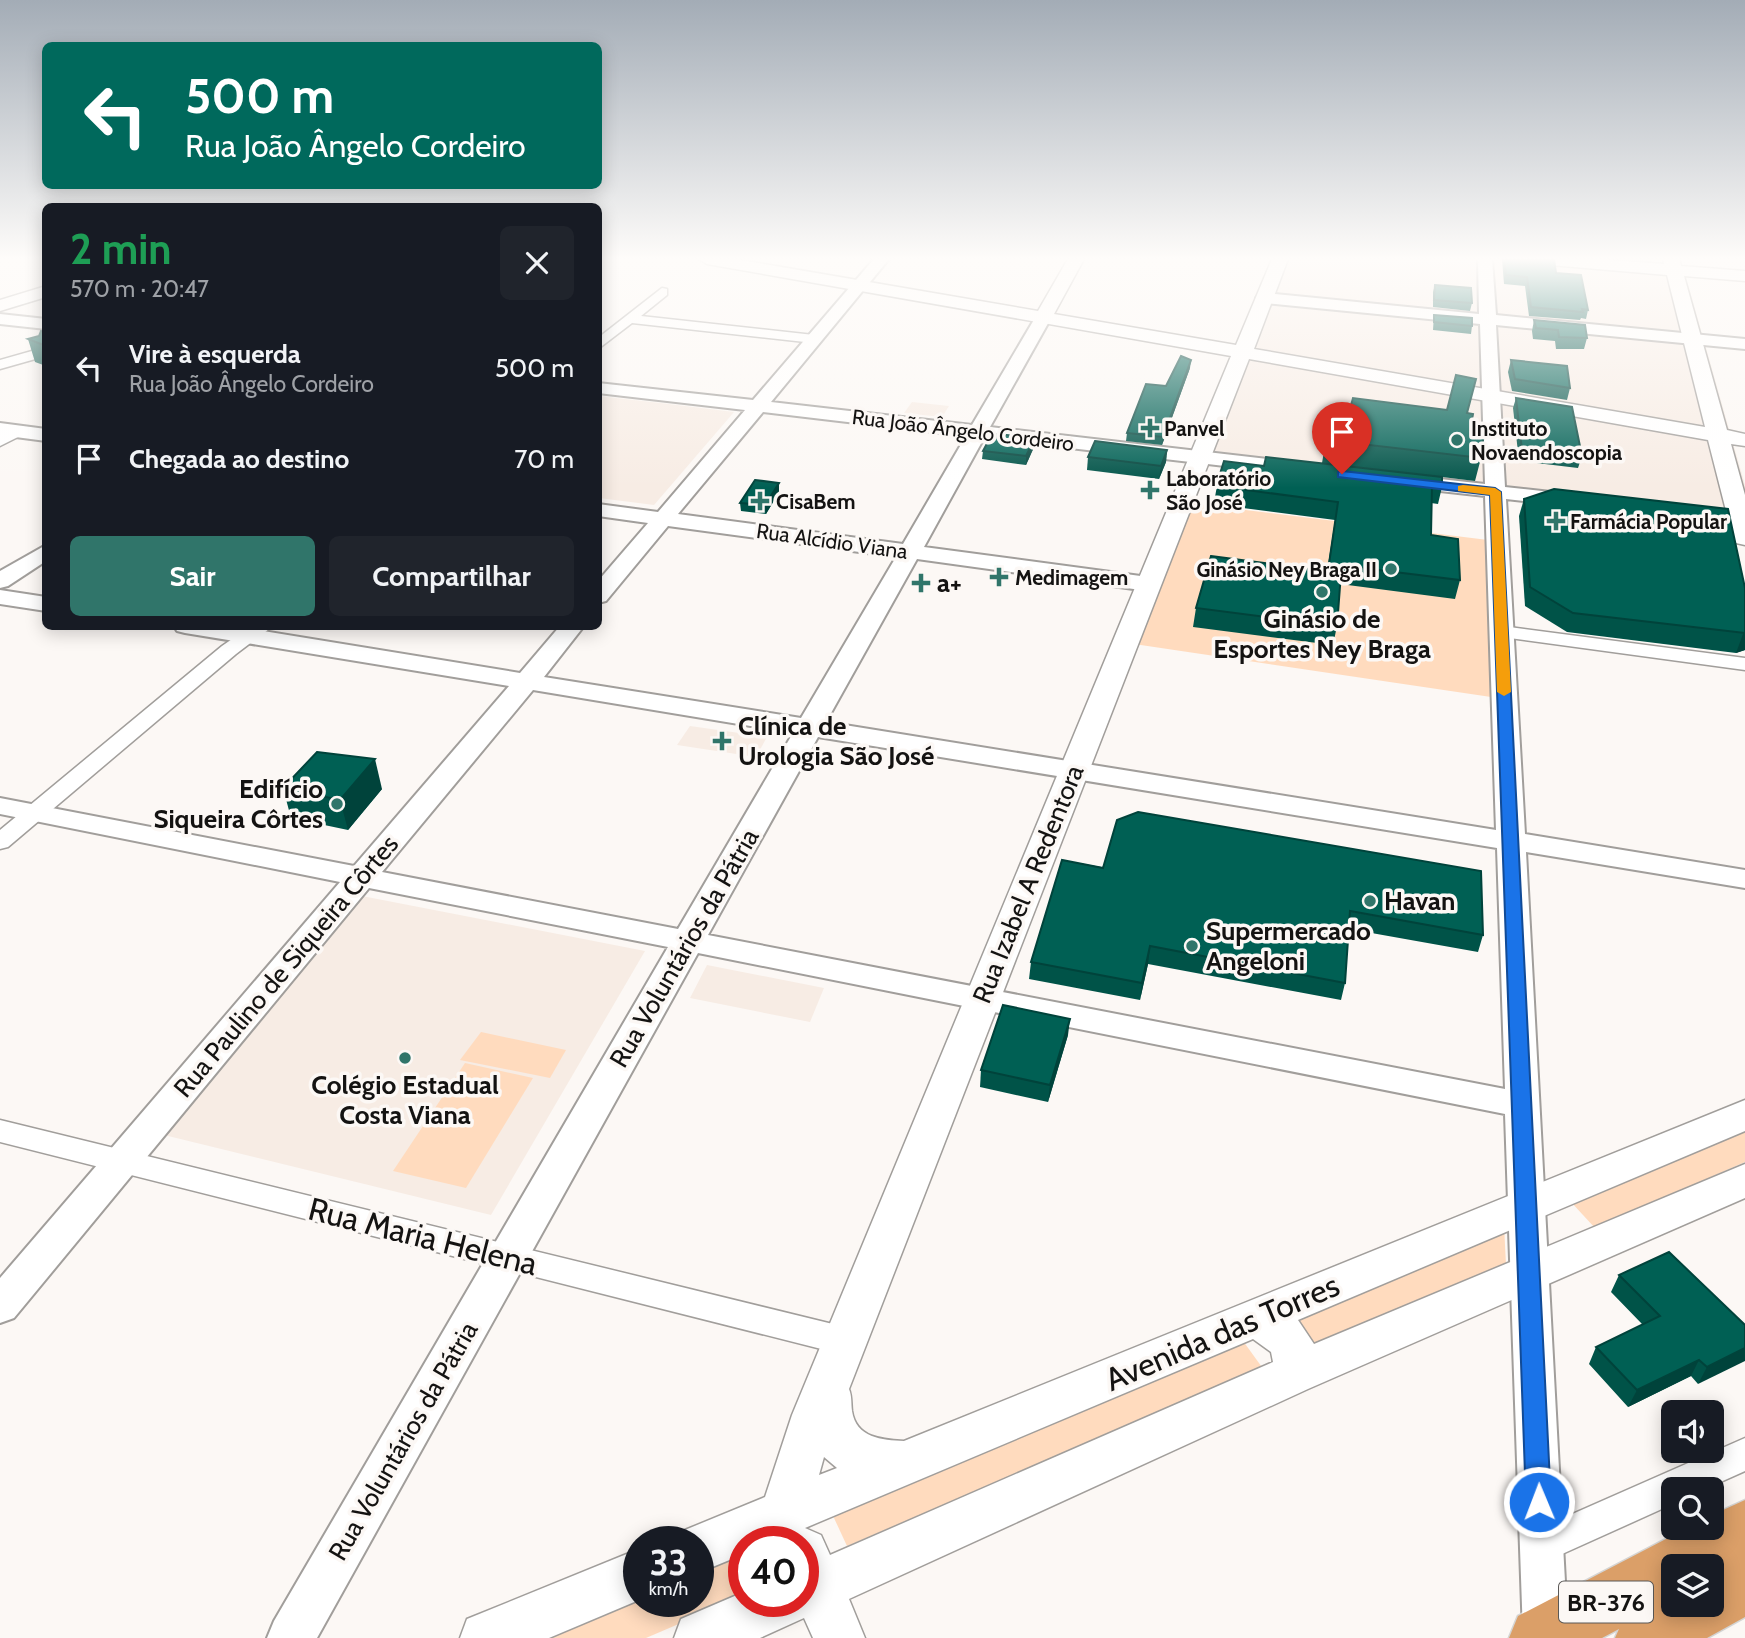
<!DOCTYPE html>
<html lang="pt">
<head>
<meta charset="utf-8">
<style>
  :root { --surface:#171b24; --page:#20242c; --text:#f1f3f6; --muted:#9ea1a6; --accent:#30756a }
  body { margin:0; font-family:Cabin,sans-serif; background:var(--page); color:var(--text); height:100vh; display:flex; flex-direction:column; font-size:26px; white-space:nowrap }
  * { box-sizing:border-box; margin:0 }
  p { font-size:23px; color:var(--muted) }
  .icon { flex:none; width:38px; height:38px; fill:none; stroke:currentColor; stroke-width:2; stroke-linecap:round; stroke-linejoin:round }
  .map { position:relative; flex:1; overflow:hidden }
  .drawer { position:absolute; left:42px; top:203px; width:560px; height:427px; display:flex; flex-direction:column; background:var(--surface); border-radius:10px; box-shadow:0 4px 18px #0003 }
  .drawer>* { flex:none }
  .guide { position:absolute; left:42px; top:42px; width:560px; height:147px; border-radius:10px; box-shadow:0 4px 18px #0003; background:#00695c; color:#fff; overflow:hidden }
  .controls { position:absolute; left:1661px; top:1400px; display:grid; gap:14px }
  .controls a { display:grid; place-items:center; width:63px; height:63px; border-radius:10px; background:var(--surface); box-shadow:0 4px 18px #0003; font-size:35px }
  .speed { position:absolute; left:623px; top:1526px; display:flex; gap:14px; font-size:35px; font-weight:700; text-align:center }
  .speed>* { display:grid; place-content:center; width:91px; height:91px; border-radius:50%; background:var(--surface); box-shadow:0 4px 18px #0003; line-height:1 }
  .speed small { font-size:18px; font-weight:400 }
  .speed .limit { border:10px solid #d22; background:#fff; color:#111 }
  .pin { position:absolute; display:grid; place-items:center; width:60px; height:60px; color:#fff; margin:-72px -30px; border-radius:50% 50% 50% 0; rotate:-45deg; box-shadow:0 0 7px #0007 }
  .pin .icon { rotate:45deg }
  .me { position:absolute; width:77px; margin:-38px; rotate:359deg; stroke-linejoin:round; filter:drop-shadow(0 0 5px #0008) }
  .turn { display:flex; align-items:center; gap:24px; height:147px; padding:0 28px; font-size:32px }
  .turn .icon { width:91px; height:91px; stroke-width:2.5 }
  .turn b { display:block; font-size:49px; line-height:60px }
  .round { display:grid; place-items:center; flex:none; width:74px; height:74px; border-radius:10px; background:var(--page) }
  .head { display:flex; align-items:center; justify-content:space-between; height:119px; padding:0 28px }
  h1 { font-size:42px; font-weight:700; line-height:52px; color:#1e9e55 }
  .primary-button { display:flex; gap:14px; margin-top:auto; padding:14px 28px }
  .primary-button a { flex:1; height:80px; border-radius:10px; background:var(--accent); color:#fff; font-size:28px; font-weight:700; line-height:80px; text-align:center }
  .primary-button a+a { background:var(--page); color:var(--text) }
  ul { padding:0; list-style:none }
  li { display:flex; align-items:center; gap:21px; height:91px; padding:0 28px }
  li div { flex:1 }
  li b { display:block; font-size:26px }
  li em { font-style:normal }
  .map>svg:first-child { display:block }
  .built { fill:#f7ece4 }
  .green { fill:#ffdbbe }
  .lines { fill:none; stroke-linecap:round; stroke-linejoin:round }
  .minor-casing { stroke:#a19e9b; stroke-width:3 }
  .tertiary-casing { stroke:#a19e9b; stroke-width:4 }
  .secondary-casing { stroke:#a19e9b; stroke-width:3 }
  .trunk-casing { stroke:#d5d5d4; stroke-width:3 }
  .minor { fill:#fff; fill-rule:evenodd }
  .tertiary { fill:#fff; fill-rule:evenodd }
  .secondary { fill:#fff; fill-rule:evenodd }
  .trunk { fill:#db9f68; fill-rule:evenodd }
  .wall { fill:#005348 }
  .shaded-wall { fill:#00433b }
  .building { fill:#006054; stroke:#00433b; stroke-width:2 }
  .route { fill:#1a73e8; stroke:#114b97; stroke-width:2 }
  .slow { fill:#f59e0b }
  .poi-dot { fill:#30756a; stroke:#fcf8f5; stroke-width:2.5 }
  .labels { text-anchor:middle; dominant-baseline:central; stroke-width:7; stroke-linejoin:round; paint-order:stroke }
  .far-poi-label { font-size:21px; font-weight:bold; fill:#141312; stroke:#fcf8f5; text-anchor:start }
  .far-street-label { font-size:21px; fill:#141312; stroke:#fcf8f5 }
  .shield { fill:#fcf8f5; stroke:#5a5856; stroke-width:2 }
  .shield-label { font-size:24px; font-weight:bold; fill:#141312 }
  .poi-label { font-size:26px; font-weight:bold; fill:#141312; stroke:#fcf8f5; text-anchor:start }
  .street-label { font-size:26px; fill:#141312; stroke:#fcf8f5 }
  .near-street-label { font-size:32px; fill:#141312; stroke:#fcf8f5 }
</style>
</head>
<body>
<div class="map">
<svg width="1745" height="1638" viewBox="0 0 1745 1638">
  <rect width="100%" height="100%" fill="#fcf8f5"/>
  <g class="built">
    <path d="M 1285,259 L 1681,259 L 1745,485 L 1745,515 L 1211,454 Z"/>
    <path d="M 599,396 L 669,404 L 734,412 L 654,505 L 599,498 Z"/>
    <path d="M 912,402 L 949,406 L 942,417 L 904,413 Z"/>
    <path d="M 690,726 L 767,737 L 756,757 L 677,745 Z"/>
    <path d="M 362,896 L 645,951 L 491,1215 L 164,1135 Z"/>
    <path d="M 707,965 L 824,988 L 810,1022 L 690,998 Z"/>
  </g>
  <g class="green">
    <path d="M 1189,503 L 1488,540 L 1491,697 L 1134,644 Z"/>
    <path d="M 481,1032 L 566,1050 L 550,1078 L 460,1060 Z"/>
    <path d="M 465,1063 L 533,1078 L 466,1188 L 393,1171 Z"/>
    <path d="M 1745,1129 L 1745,1162 L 1595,1228 L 1571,1202 Z"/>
    <path d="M 1504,1225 L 1506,1265 L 1314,1346 L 1289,1314 Z"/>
    <path d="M 1238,1334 L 1264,1370 L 847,1546 L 828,1505 Z"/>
    <path d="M 744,1546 L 744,1596 L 646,1638 L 522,1638 L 639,1589 L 639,1601 L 698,1601 L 698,1564 Z"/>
  </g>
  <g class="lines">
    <g class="minor-casing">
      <g id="minor">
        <path d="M 662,288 L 667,289 L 667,295 L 641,316 L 814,335 L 821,339 L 814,343 L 632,323 L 598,349 L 598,338 Z"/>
        <path d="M 46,347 L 46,356 L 0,369 L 0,360 Z"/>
        <path d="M 17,427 L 22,429 L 25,432 L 22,435 L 0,446 L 0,435 Z"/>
        <path d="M 251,626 L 273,626 L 236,654 L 8,847 L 0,849 L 0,830 L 222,646 Z"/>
        <path d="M 1502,626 L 1745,658 L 1745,670 L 1495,636 L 1492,632 Z"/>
        <path d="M 0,1120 L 845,1327 L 857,1331 L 861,1341 L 857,1351 L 845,1355 L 0,1142 Z"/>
        <path d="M 1745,1438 L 1745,1471 L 1705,1489 L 1673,1489 L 1673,1504 L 1540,1564 L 1527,1558 L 1522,1546 L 1527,1534 Z"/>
      </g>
    </g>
    <g class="tertiary-casing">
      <g id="tertiary">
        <path d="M 874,259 L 889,259 L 771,402 L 972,425 L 1035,318 L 1043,313 L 1051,318 L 990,427 L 1302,463 L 1309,465 L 1312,469 L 1309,473 L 1302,475 L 984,438 L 924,547 L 1148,577 L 1156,579 L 1159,584 L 1156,589 L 1148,591 L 917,559 L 826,722 L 1496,830 L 1485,496 L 1404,487 L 1397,485 L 1394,481 L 1397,477 L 1404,475 L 1485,484 L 1480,324 L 1264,303 L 1256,298 L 1264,293 L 1479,314 L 1478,259 L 1492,259 L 1496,315 L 1745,339 L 1745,349 L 1496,325 L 1505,487 L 1569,494 L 1576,496 L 1579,500 L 1576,504 L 1569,506 L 1506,499 L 1525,834 L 1745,870 L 1745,888 L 1526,852 L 1568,1638 L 1524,1638 L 1523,1635 L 1505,1114 L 698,953 L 317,1638 L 267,1638 L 274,1621 L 668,947 L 369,888 L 14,1318 L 0,1323 L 0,1278 L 340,882 L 0,814 L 0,798 L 354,866 L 509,686 L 185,633 L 177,631 L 174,626 L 232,626 L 520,673 L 560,626 L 584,626 L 544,677 L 801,718 L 896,557 L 668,526 L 606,601 L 598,603 L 598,581 L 648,523 L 598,516 L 598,504 L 658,512 L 745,410 L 598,393 L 598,383 L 753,400 ZM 763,412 L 966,436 L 903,544 L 678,514 ZM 533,690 L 793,733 L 678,929 L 382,872 ZM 818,737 L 1497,848 L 1505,1089 L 708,935 Z"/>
        <path d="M 0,314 L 46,319 L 46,329 L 0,324 Z"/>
        <path d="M 0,423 L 46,429 L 46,441 L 0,435 Z"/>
        <path d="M 46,545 L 46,561 L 8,586 L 0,588 L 0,571 Z"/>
        <path d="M 0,590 L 46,597 L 46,611 L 0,604 Z"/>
      </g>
    </g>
    <g class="secondary-casing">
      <g id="secondary">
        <path d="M 699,259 L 735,259 L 1038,311 L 1068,259 L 1084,259 L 1054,314 L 1236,345 L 1272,259 L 1288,259 L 1254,349 L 1705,427 L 1667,275 L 1539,264 L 1531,259 L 1598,259 L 1664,264 L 1663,259 L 1679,259 L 1681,266 L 1745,271 L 1745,281 L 1684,276 L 1727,430 L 1745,434 L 1745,446 L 1731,444 L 1745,495 L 1745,545 L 1736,543 L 1733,538 L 1708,440 L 1249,359 L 849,1389 C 852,1396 851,1403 852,1411 C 856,1438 882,1440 904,1441 L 1745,1100 L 1745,1131 L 1298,1320 L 1314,1344 L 1745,1164 L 1745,1198 L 1308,1389 L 849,1599 L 865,1638 L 813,1638 L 804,1618 L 760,1638 L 674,1638 L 681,1619 L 744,1592 L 744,1601 L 803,1601 L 803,1542 L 782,1542 L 784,1538 L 774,1542 L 744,1542 L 744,1554 L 698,1573 L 698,1542 L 676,1542 L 680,1532 L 765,1497 L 792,1415 L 1231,356 L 707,264 ZM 1253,1339 L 1271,1352 L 1273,1362 L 830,1555 L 821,1535 L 805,1528 ZM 824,1457 L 837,1468 L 819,1475 Z"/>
        <path d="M 46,286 L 46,297 L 0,311 L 0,300 Z"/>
        <path d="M 639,1549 L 639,1600 L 549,1638 L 460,1638 L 467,1619 Z"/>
      </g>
    </g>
    <g class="trunk-casing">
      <path id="trunk" d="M 1745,1500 L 1745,1617 L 1707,1638 L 1615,1638 L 1619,1629 L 1602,1638 L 1509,1638 L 1518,1616 L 1687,1528 L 1712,1528 L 1712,1515 ZM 1673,1566 L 1712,1566 L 1712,1605 L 1673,1605 Z"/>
    </g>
    <use href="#minor" class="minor"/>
    <use href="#tertiary" class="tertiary"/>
    <use href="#secondary" class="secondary"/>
    <use href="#trunk" class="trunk"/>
  </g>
  <g class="wall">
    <path d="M 1502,259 L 1549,259 L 1556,273 L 1588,310 L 1586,319 L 1581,318 L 1580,320 L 1529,316 L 1525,286 L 1504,284 Z"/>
    <path d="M 1435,285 L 1472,303 L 1470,311 L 1433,307 L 1433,292 Z"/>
    <path d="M 1434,315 L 1472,326 L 1471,334 L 1433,330 Z"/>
    <path d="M 1534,320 L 1587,338 L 1584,349 L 1556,349 L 1555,341 L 1533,339 L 1532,331 Z"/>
    <path d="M 46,332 L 46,366 L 35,362 L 28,339 L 39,336 Z"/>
    <path d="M 1511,360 L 1570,388 L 1567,400 L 1512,391 L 1508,372 Z"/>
    <path d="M 1190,368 L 1162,445 L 1126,441 L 1127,433 L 1166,386 Z"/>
    <path d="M 1516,398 L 1582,456 L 1578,468 L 1519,461 L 1513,408 Z"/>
    <path d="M 1467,413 L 1470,430 L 1481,458 L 1475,481 L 1442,477 L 1442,487 L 1438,504 L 1431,503 L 1431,535 L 1460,580 L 1455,599 L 1340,584 L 1337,626 L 1333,645 L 1193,627 L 1196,608 L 1327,571 L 1335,520 L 1243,508 L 1244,501 L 1215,497 L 1218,480 L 1264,466 L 1322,463 L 1326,440 L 1344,431 Z"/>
    <path d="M 1035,438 L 1034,447 L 1026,465 L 982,459 L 983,451 Z"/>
    <path d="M 1167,450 L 1166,462 L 1159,479 L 1087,470 L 1088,457 Z"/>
    <path d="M 779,492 L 766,514 L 741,511 L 740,503 Z"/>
    <path d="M 1524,499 L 1745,588 L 1745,650 L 1736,653 L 1567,632 L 1525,606 L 1519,516 Z"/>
    <path d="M 283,788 L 382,789 L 348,830 L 291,818 Z"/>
    <path d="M 1062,860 L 1483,935 L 1478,952 L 1349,929 L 1345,983 L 1341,1000 L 1148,964 L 1140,1000 L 1029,979 L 1031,962 Z"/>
    <path d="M 1068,1035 L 1048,1102 L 980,1087 L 981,1070 Z"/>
    <path d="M 1619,1275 L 1745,1325 L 1698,1384 L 1691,1376 L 1628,1407 L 1589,1364 L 1596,1347 L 1643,1325 L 1611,1292 Z"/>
  </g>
  <g class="shaded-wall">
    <path d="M 1191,360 L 1190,368 L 1162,445 L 1163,437 Z"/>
    <path d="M 1035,438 L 1034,447 L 1026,465 L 1026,456 Z"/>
    <path d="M 1167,450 L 1166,462 L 1159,479 L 1161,466 Z"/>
    <path d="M 779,483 L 779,492 L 766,514 L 765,505 Z"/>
    <path d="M 599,499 L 601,525 L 598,529 Z"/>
    <path d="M 1745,633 L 1745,650 L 1736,653 L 1743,634 Z"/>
    <path d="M 375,759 L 382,789 L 348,830 L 340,800 Z"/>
    <path d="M 1150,946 L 1148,964 L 1140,1000 L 1142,983 Z"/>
    <path d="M 1070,1019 L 1068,1035 L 1048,1102 L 1050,1085 Z"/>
    <path d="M 1745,1348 L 1745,1361 L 1698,1384 L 1707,1367 Z"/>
    <path d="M 1699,1360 L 1691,1376 L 1628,1407 L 1637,1390 Z"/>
  </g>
  <g class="building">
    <path d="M 1504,259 L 1554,259 L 1556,273 L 1581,275 L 1588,310 L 1582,309 L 1583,312 L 1531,307 L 1527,277 L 1506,275 Z"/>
    <path d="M 1435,285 L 1471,288 L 1472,303 L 1434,300 Z"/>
    <path d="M 1434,315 L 1472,318 L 1472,326 L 1434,322 Z"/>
    <path d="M 1534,320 L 1585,325 L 1587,338 L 1559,337 L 1558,330 L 1536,328 Z"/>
    <path d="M 41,331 L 46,332 L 46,346 L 28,339 L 39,336 Z"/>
    <path d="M 1181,356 L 1191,360 L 1163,437 L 1127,433 L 1146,384 L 1166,386 Z"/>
    <path d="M 1511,360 L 1567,366 L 1570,388 L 1515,379 Z"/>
    <path d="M 1456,375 L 1476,379 L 1467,413 L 1473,414 L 1470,430 L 1484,432 L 1481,458 L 1326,440 L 1329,430 L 1344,431 L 1353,398 L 1447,410 Z"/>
    <path d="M 1516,398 L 1572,407 L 1582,456 L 1522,450 Z"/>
    <path d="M 998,434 L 1035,438 L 1026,456 L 983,451 L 991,436 Z"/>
    <path d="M 1095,441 L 1167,450 L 1161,466 L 1088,457 Z"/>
    <path d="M 1266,457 L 1442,477 L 1442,487 L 1432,485 L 1431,535 L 1458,539 L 1460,580 L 1329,564 L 1338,502 L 1246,490 L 1248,484 L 1218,480 L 1224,461 L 1264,466 Z"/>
    <path d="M 755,480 L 779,483 L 765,505 L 740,503 Z"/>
    <path d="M 1554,489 L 1728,509 L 1745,588 L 1745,633 L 1573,613 L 1530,587 L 1524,499 Z"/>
    <path d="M 1211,556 L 1341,573 L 1337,626 L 1196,608 Z"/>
    <path d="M 317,752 L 375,759 L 340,800 L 283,788 Z"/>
    <path d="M 1138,812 L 1481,871 L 1483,935 L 1350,911 L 1345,983 L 1150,946 L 1142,983 L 1031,962 L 1062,860 L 1103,868 L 1117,820 Z"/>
    <path d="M 1003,1005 L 1070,1019 L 1050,1085 L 981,1070 Z"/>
    <path d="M 1669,1252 L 1745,1325 L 1745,1348 L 1707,1367 L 1699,1360 L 1637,1390 L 1596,1347 L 1660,1316 L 1619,1275 Z"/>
  </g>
  <linearGradient id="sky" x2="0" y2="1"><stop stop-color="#a3acb6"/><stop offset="0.53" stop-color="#fefcfa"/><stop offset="1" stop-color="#fefcfa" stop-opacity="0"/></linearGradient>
  <rect width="1745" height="488" fill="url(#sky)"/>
  <path class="route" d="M 1342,471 L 1495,488 L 1501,492 L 1551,1502 L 1548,1510 L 1539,1513 L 1530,1510 L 1526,1502 L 1490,495 L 1338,477 L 1338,472 Z"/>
  <path class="slow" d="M 1463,485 L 1495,488 L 1501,492 L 1511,692 L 1504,696 L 1497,692 L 1490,495 L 1458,491 L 1458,486 Z"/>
  <g class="poi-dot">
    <path d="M1146.5 417.5h7v7h7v7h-7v7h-7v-7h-7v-7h7z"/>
    <circle cx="1457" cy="440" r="7"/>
    <path d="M1146.5 479.5h7v7h7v7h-7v7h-7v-7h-7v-7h7z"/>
    <path d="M756.5 490.5h7v7h7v7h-7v7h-7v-7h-7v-7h7z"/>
    <path d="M1552.5 510.5h7v7h7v7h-7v7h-7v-7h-7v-7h7z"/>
    <circle cx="1391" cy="569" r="7"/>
    <path d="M995.5 566.5h7v7h7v7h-7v7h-7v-7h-7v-7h7z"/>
    <path d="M917.5 572.5h7v7h7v7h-7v7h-7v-7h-7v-7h7z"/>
    <circle cx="1322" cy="592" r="7"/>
    <path d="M718.5 730.5h7v7h7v7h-7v7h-7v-7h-7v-7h7z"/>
    <circle cx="337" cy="804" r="7"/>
    <circle cx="1370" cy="901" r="7"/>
    <circle cx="1192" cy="946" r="7"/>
    <circle cx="405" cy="1058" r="7"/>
  </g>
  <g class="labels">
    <g class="far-poi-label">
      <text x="1164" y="428">Panvel</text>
      <text x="1471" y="428">Instituto<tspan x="1471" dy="24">Novaendoscopia</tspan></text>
      <text x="1166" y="478">Laboratório<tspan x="1166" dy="24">São José</tspan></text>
      <text x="776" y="501">CisaBem</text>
      <text x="1570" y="521">Farmácia Popular</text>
      <text x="1377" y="569" text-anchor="end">Ginásio Ney Braga II</text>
      <text x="1015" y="577">Medimagem</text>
    </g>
    <g class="far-street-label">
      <text transform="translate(963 430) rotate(7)">Rua João Ângelo Cordeiro</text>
      <text transform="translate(832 541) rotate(8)">Rua Alcídio Viana</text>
    </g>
    <rect class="shield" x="1559" y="1581.5" width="94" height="41" rx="5"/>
    <g class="shield-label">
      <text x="1606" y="1602">BR-376</text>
    </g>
    <g class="poi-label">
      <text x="937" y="583">a+</text>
      <text x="1322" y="619" text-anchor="middle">Ginásio de<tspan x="1322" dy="30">Esportes Ney Braga</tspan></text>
      <text x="738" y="726">Clínica de<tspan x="738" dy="30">Urologia São José</tspan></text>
      <text x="323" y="789" text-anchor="end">Edifício<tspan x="323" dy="30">Siqueira Côrtes</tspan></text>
      <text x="1384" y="901">Havan</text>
      <text x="1206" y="931">Supermercado<tspan x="1206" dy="30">Angeloni</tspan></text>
      <text x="405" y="1085" text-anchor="middle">Colégio Estadual<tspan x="405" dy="30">Costa Viana</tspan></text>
    </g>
    <g class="street-label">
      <text transform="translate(1028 884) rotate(-68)">Rua Izabel A Redentora</text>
      <text transform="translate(684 948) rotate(-60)">Rua Voluntários da Pátria</text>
      <text transform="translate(286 966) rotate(-50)">Rua Paulino de Siqueira Côrtes</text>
      <text transform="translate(403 1441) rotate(-60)">Rua Voluntários da Pátria</text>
    </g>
    <g class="near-street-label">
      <text transform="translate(423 1236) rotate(14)">Rua Maria Helena</text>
      <text transform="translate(1222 1332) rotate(-23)">Avenida das Torres</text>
    </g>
  </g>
</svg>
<div class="controls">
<a><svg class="icon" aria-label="sound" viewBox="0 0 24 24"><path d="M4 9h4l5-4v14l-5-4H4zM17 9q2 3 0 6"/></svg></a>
<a><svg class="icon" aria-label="search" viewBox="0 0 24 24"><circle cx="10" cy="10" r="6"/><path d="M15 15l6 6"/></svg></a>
<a><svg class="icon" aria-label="layers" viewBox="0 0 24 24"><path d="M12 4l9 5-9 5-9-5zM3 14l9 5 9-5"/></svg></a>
</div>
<div class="speed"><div>33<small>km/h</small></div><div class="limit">40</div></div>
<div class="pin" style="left:1342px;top:474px;background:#d93025"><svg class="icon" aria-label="arrive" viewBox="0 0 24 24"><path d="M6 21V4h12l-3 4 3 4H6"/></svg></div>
<svg class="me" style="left:1539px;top:1502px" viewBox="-20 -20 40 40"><circle r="17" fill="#1a73e8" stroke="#fff" stroke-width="3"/><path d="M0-11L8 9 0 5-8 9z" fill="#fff"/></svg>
<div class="guide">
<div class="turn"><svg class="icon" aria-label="left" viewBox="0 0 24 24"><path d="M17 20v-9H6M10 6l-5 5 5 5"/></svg><div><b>500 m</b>Rua João Ângelo Cordeiro</div></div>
</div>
<section class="drawer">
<div class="head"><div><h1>2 min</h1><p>570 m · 20:47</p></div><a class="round"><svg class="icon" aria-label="close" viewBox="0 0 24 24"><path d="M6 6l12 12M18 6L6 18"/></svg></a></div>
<ul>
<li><svg class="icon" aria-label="left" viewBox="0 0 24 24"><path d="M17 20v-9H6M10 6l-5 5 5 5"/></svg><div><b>Vire à esquerda</b><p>Rua João Ângelo Cordeiro</p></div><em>500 m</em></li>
<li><svg class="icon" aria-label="arrive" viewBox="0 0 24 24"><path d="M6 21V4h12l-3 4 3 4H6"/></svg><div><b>Chegada ao destino</b></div><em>70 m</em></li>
</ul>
<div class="primary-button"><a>Sair</a><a>Compartilhar</a></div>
</section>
</div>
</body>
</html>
